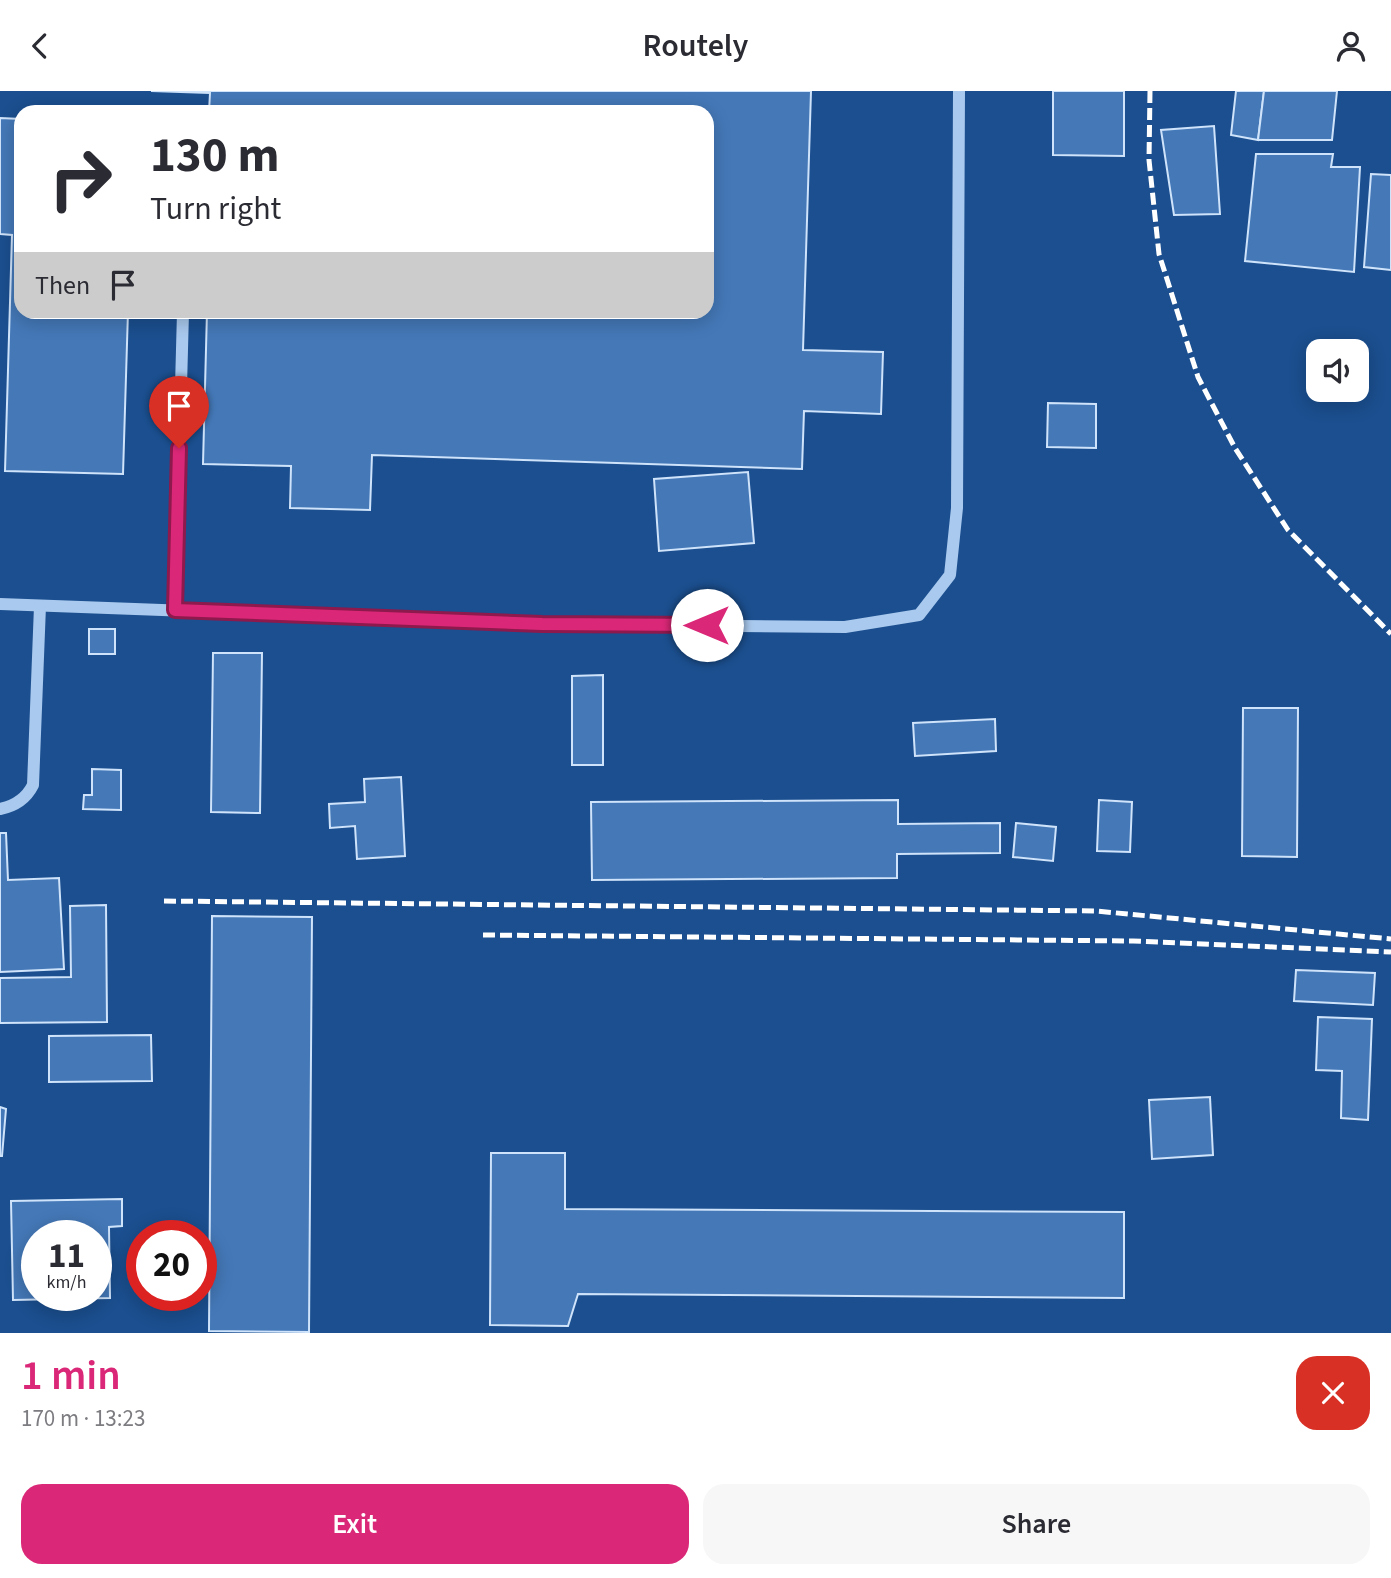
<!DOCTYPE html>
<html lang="en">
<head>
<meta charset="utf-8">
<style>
  :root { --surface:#fff; --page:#f7f7f7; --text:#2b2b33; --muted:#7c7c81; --accent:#db2777 }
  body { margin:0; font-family:"Source Sans 3",sans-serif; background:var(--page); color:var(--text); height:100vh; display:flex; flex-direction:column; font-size:26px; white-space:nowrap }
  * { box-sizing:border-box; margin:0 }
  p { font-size:23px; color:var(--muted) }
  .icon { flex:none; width:38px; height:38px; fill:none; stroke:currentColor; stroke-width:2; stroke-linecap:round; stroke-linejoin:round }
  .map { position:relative; height:1242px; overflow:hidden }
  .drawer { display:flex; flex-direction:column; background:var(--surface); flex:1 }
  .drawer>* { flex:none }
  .top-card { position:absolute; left:14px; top:14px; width:700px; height:214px; border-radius:21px; box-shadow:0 4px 18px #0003; background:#fff; color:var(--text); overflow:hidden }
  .fabs { position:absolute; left:1306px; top:248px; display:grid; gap:14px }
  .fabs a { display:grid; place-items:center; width:63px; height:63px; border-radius:14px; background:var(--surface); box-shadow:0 4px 18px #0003; font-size:35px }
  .speed { position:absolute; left:21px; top:1129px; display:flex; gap:14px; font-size:35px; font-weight:700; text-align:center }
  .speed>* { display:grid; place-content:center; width:91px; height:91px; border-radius:50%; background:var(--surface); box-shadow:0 4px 18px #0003; line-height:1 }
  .speed small { font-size:18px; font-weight:400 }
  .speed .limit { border:10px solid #d22; background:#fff; color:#111 }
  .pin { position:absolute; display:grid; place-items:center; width:60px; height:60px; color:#fff; margin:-72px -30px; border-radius:50% 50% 50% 0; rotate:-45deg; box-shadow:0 0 7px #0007 }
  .pin .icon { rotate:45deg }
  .me { position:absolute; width:77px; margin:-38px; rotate:270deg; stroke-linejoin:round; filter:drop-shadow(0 0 5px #0008) }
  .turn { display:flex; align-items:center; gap:24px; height:147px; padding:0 21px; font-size:32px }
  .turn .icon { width:91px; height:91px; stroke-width:2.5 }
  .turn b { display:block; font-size:49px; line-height:60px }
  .then { display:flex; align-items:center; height:66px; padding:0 21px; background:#0003; gap:14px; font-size:26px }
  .round { display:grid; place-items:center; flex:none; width:74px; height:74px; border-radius:21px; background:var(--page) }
  .summary { display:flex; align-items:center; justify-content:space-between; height:119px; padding:0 21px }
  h1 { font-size:42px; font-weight:600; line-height:52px; color:var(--accent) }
  .action { display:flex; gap:14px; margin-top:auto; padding:14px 21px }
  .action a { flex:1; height:80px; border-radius:21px; background:var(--accent); color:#fff; font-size:28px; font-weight:600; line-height:80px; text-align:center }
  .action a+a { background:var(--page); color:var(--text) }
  header { display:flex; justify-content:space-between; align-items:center; height:91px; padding:0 21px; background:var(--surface); font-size:32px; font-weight:600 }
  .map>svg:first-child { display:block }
  .building { fill:#4478b7; stroke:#cfe3fa; stroke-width:2; fill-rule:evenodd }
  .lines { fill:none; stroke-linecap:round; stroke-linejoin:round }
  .minor { stroke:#a9c9ee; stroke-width:12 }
  .rail { stroke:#fff; stroke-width:5; stroke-dasharray:12 5; stroke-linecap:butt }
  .route-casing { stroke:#8e194d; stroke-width:18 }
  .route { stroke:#db2777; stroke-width:12 }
</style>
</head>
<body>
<header><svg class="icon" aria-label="back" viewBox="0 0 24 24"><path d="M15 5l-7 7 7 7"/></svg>Routely<svg class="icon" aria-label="person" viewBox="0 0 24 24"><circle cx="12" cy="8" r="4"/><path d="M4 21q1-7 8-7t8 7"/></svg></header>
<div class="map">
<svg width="1391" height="1242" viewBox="0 0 1391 1242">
  <rect width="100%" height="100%" fill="#1b4f8f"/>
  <g class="building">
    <path d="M 151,0 L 811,0 L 803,259 L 883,261 L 881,323 L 804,320 L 802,378 L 372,364 L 370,419 L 290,417 L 291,375 L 203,373 L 207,220 L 707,220 L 707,21 L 209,21 L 210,2 Z"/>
    <path d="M 1053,0 L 1124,0 L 1124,65 L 1053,64 Z"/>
    <path d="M 1236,0 L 1264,0 L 1258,49 L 1231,44 Z"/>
    <path d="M 1264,0 L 1337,0 L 1332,49 L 1258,49 Z"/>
    <path d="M 0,27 L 21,28 L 21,220 L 128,220 L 123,383 L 5,380 L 12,144 L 0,143 Z"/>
    <path d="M 1214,35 L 1220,123 L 1174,124 L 1161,39 Z"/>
    <path d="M 1256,63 L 1333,63 L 1331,76 L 1360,76 L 1354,181 L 1245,170 Z"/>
    <path d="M 1371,83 L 1391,84 L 1391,179 L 1364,176 Z"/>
    <path d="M 1048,312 L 1096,313 L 1096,357 L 1047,356 Z"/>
    <path d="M 748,381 L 754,452 L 659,460 L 654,388 Z"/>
    <rect x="89" y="538" width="26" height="25"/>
    <path d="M 213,562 L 262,562 L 260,722 L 211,721 Z"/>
    <path d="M 603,584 L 603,674 L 572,674 L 572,585 Z"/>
    <path d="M 1243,617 L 1298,617 L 1297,766 L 1242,765 Z"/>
    <path d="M 995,628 L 996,660 L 915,665 L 913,632 Z"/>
    <path d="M 92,678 L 121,679 L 121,719 L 83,718 L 84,704 L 92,704 Z"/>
    <path d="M 401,686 L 405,765 L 357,768 L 355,735 L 330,737 L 329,713 L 365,711 L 364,688 Z"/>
    <path d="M 898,709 L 898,733 L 1000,732 L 1000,762 L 897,763 L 897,787 L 592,789 L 591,711 Z"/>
    <path d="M 1099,709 L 1132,711 L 1130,761 L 1097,760 Z"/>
    <path d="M 1016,732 L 1056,736 L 1053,770 L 1013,766 Z"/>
    <path d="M 0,742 L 6,742 L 8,789 L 59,787 L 64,878 L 0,881 Z"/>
    <path d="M 106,814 L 107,931 L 0,932 L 0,887 L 71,886 L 70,815 Z"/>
    <path d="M 212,825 L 312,826 L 309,1241 L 209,1240 Z"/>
    <path d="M 1296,879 L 1375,882 L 1373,914 L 1294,910 Z"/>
    <path d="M 1318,926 L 1372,928 L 1368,1029 L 1341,1027 L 1342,980 L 1316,979 Z"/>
    <path d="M 151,944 L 152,990 L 49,991 L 49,945 Z"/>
    <path d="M 1210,1006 L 1213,1064 L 1152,1068 L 1149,1009 Z"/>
    <path d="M 0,1016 L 6,1018 L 2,1065 L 0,1065 Z"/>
    <path d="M 491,1062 L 565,1062 L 565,1118 L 1124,1121 L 1124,1207 L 578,1203 L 568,1235 L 490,1234 Z"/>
    <path d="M 122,1108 L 122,1135 L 109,1136 L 110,1207 L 13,1209 L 11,1110 ZM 37,1144 L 96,1144 L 96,1204 L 37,1204 Z"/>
  </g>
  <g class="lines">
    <g class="minor">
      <path d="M 0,513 L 542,533 L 845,536 L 919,524 L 950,484 L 957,417 L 959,0"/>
      <path d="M 175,519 L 183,221"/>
      <path d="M 0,718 C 15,715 26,708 33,694 L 40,515"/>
    </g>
    <g class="rail">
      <path d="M 1150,0 L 1149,69 L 1159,163 L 1198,286 L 1235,357 L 1288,439 L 1391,543"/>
      <path d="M 164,810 L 1096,820 L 1391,848"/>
      <path d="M 483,844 L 1133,850 L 1391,861"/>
    </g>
  </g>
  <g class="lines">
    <g class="route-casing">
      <path id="route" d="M 179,357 L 175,519 L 542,533 L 707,534"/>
    </g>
    <use href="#route" class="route"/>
  </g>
</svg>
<div class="fabs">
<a><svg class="icon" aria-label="sound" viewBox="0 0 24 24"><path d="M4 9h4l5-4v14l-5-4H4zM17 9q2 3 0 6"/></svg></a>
</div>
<div class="speed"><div>11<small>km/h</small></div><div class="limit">20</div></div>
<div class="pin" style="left:179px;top:357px;background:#d93025"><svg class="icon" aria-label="arrive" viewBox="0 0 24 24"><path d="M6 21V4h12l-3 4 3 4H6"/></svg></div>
<svg class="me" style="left:707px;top:534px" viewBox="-20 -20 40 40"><circle r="19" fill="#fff"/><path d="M0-13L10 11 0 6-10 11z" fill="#db2777"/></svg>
<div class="top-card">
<div class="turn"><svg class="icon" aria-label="right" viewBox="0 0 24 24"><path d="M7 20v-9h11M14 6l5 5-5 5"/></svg><div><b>130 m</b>Turn right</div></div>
<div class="then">Then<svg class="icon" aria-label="arrive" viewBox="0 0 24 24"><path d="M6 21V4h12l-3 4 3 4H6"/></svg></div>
</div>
</div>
<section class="drawer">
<div class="summary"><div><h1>1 min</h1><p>170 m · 13:23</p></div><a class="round" style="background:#d93025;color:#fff"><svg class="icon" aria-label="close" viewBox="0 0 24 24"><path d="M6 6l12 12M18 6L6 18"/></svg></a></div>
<div class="action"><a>Exit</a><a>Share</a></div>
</section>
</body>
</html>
